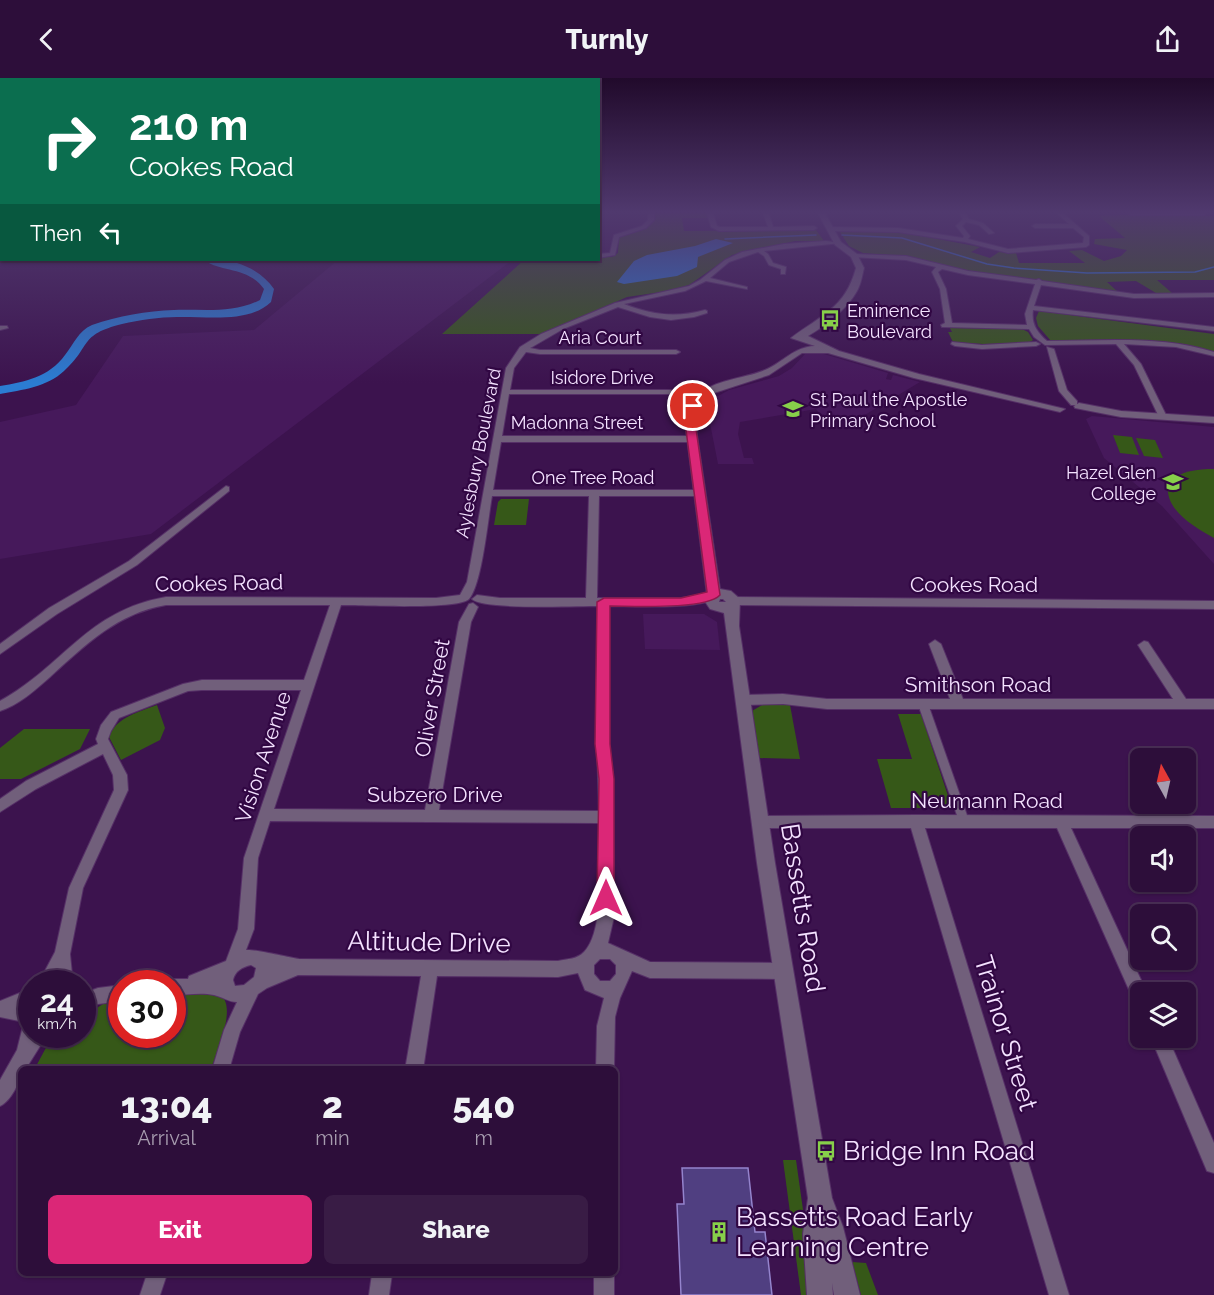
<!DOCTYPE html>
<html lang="en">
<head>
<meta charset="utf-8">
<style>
  :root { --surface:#2d0e3a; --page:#391c45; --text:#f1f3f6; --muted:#a79caf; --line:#482e54; --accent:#db2777 }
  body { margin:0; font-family:Raleway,sans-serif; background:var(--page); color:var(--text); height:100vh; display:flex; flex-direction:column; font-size:22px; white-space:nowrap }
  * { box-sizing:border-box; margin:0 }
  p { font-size:20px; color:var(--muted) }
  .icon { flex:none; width:33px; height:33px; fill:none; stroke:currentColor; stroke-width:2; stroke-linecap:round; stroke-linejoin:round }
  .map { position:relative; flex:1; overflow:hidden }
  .drawer { position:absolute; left:18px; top:988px; width:600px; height:210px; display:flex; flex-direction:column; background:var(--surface); border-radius:9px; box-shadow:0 2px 4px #0004,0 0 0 2px var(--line) }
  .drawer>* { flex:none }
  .guide { position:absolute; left:0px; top:0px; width:600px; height:183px; box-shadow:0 2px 4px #0004,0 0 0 2px var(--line); background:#0b6e4f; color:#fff; overflow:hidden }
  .needle { width:39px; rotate:352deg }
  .fabs { position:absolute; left:1130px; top:670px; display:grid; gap:12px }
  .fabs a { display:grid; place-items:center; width:66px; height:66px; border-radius:9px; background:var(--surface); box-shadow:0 2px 4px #0004,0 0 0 2px var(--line); font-size:30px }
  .speed { position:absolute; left:18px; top:892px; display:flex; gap:12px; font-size:30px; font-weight:700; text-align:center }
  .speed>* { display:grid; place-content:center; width:78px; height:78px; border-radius:50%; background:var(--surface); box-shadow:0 2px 4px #0004,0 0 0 2px var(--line); line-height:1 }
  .speed small { font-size:15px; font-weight:400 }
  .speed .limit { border:9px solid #d22; background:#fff; color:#111 }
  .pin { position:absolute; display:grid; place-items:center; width:51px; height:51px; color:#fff; margin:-26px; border:3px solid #fff; border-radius:50%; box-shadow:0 2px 6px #0007 }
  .me { position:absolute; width:66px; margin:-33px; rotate:0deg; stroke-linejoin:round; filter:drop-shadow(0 0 4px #0008) }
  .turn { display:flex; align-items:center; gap:21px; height:126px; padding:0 30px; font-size:27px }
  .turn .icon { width:78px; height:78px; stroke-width:2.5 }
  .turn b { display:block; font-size:42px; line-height:51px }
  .then { display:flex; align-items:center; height:57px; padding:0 30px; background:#0003; gap:12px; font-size:22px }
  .eta { display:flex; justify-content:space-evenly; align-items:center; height:102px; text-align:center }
  .eta b { font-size:36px; font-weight:800; line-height:42px }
  .cta { display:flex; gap:12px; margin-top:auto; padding:12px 30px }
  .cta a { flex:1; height:69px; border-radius:9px; background:var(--accent); color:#fff; font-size:24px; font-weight:800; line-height:69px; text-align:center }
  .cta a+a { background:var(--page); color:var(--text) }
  header { display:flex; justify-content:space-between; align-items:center; height:78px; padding:0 30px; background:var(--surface); font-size:27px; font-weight:800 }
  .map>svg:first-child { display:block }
  .built { fill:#46195b }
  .green { fill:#365818 }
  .water { fill:#2b7cd2 }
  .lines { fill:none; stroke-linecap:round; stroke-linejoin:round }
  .stream { stroke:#2b7cd2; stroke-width:1.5 }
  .river { fill:#2b7cd2; fill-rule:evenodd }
  .building { fill:#503f81; stroke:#9484cd; stroke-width:1.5 }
  .pedestrian-casing { stroke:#563067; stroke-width:2 }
  .minor-casing { stroke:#563067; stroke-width:2 }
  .tertiary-casing { stroke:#563067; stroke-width:2 }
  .pedestrian { fill:#715f7b; fill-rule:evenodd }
  .minor { fill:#715f7b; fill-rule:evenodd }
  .tertiary { fill:#715f7b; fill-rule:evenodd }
  .route { fill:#db2777; stroke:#8e194d; stroke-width:1.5 }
  .labels { text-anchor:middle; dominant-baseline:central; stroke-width:4.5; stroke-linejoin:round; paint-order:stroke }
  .far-poi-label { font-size:18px; fill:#f4e2ff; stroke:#310743; text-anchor:start }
  .far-street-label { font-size:18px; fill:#f4e2ff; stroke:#310743 }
  .street-label { font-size:21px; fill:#f4e2ff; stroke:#310743 }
  .near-street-label { font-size:26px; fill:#f4e2ff; stroke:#310743 }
  .near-poi-label { font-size:26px; fill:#f4e2ff; stroke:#310743; text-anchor:start }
</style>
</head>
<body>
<header><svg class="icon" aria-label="back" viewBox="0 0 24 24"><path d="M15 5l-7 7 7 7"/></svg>Turnly<svg class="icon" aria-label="share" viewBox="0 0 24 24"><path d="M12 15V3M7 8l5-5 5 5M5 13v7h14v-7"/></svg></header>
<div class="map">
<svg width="1214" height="1217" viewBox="0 0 1214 1217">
  <rect width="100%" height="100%" fill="#3c134e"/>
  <g class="built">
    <path d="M 338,182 L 511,183 L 151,456 L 0,481 L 0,344 L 76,327 L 123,258 L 254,252 Z"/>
    <path d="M 817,274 L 888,295 L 886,301 L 891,302 L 893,297 L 920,304 L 843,350 L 836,342 L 827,344 L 816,331 L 740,344 L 738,356 L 744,380 L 752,380 L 754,386 L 718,386 L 707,330 L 709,323 L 729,312 L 779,298 L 792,290 L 805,276 Z"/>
    <path d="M 1092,338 L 1214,349 L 1214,486 L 1162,428 L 1104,380 L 1086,341 Z"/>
    <path d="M 643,536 L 704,536 L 717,544 L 720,572 L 645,571 Z"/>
  </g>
  <g class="green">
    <path d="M 653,135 L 708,135 L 708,140 L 682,140 L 684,153 L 816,152 L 824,163 L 795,163 L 732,177 L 689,207 L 668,213 L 627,219 L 543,256 L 442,256 L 524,182 L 598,182 L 599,179 L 612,179 L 618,175 L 619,159 L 647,150 L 656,141 Z"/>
    <path d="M 1123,137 L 1214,138 L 1214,202 L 1157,202 L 1172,215 L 1156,215 L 1136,203 L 1107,204 L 1118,214 L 974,194 L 910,179 L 863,175 L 849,168 L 840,154 L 841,153 L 900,154 L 980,169 L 971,174 L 990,180 L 999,174 L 1016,175 L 1019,185 L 1085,185 L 1069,173 L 1082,172 L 1104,183 L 1121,178 L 1127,172 L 1094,166 L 1095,161 L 1125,160 L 1099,138 Z"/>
    <path d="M 1039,233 L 1214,256 L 1214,274 C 1163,256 1104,264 1051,263 L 1038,248 L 1036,240 Z"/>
    <path d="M 950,250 L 1022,251 L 1028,254 L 1033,262 L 1029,265 L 983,266 L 953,264 L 948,254 L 952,254 Z"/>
    <path d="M 1113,357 L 1132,359 L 1139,377 L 1120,375 Z"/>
    <path d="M 1136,360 L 1155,362 L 1163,380 L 1144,378 Z"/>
    <path d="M 1214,391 L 1214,460 C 1194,449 1161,430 1169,403 C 1182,393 1197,391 1214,391 Z"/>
    <path d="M 501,421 L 529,421 L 526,447 L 494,447 L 498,424 Z"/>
    <path d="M 157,627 L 165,650 L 160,662 L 121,682 L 109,659 C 116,639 139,634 157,627 Z"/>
    <path d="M 762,627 L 790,627 L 800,681 L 758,680 L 752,633 Z"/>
    <path d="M 898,636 L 921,636 L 952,730 L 891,730 L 877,681 L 912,681 Z"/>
    <path d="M 24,651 L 90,651 L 80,671 L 21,701 L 0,701 L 0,670 Z"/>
    <path d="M 203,913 C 208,914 217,915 221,918 C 237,929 216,976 211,991 L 34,992 L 48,966 L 57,957 L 82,957 L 83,939 L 103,926 L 121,924 L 122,957 L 172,957 L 173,917 Z"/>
    <path d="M 783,1082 L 796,1082 L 815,1217 L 801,1217 Z"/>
    <path d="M 852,1184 L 866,1185 L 878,1217 L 861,1217 Z"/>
  </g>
  <path class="water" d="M 716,161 L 733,165 L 698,179 L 697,189 L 677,198 L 624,206 L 617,204 L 634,183 L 647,177 L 695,168 Z"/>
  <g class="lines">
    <g class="stream">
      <path d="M 842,157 L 902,160 L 987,186 L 1014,190 L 1087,195 L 1195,194 L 1214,189"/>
      <path d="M 725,161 L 816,157"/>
    </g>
    <path class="river" d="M 204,182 C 230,179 259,189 274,211 L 271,224 C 248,246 205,238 177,239 C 159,239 140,242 122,246 C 78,257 92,268 64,293 C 47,309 22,312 0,316 L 0,308 C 25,304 49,299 65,277 C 74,266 78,253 92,247 C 118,238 147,233 174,232 C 204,231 232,236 260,222 L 264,211 C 247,188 222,195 204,182 Z"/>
  </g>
  <path class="building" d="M 682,1090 L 748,1090 L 755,1154 L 765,1154 L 772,1217 L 681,1217 L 677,1126 L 684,1126 Z"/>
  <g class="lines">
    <g class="pedestrian-casing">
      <path id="pedestrian" d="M 923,622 L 926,623 L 928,626 L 969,743 L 968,746 L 964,748 L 960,746 L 959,743 L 918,626 L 920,623 Z"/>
    </g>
    <g class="minor-casing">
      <g id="minor">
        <path d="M 648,135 L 654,135 L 654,142 L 646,150 L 619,159 L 615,177 L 598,180 L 598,176 L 610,175 L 614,157 L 642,148 L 648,142 Z"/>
        <path d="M 707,135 L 713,135 L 717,148 L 720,149 L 768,149 L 763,135 L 769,135 L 773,149 L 814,148 L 817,150 L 814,152 L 719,153 L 711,149 Z"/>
        <path d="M 959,135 L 965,135 L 969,141 L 983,145 L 994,155 L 989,156 L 979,147 L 966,144 L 962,148 L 970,158 L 968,161 L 1008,171 L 1083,165 L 1084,159 L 1073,150 L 1035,150 L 1032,148 L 1035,146 L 1069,146 L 1057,135 L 1063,135 L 1089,158 L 1089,167 L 1086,169 L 1008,175 L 965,164 L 898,154 L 830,153 L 827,151 L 830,149 L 898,150 L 963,160 L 964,158 L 956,148 L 963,141 Z"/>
        <path d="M 1128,135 L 1207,135 L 1204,137 L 1131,137 Z"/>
        <path d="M 826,163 L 841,165 L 764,173 L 768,176 L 773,185 L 786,189 L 785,196 L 781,196 L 781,191 L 769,187 L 764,178 L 758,174 L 729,184 L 710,200 L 747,209 L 747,211 L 706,203 L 685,213 L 624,226 C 652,237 676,240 705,232 L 707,233 L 707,235 L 694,239 L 671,242 L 650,239 L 618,229 L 563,251 L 532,269 L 530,270 L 540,272 L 676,272 L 680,274 L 676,276 L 540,276 L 526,274 L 514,290 L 510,312 L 670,312 L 702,322 L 698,324 L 670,316 L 509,316 L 502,358 L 693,358 L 697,361 L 693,364 L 501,364 L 493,412 L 700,412 L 705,415 L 700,418 L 599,418 L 597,520 L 681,520 L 712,515 L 717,519 C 704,532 631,528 609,528 L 609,667 L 613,701 L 614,839 L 608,865 L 650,884 L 784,885 L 790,887 L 792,893 L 790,899 L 784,901 L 650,900 L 632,893 L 620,920 L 615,939 L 614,992 L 596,992 L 597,948 L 604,920 L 585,912 L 578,895 L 558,899 L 437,898 L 423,992 L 405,992 L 421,898 L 298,897 L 267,910 L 258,916 L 240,954 L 229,992 L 212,992 L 224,952 L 237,924 C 228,924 223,919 214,917 C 201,914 186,917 172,917 L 172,906 L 165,906 L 172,901 L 188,901 L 189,898 L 226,883 L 238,851 L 244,780 L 301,612 L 202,612 L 188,613 L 119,640 L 111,653 L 108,661 L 127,697 L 128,712 L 83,810 L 70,876 L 73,906 L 57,906 L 57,902 L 55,906 L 38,906 L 55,874 L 69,810 L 114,712 L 113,697 L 103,676 L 36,711 L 0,734 L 0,721 L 26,703 L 98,666 L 96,661 L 101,647 L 111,634 L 183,606 L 202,602 L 304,602 L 330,527 L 166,527 C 118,535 85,567 50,599 C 35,612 19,627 0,633 L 0,623 C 64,588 86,533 166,519 L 436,520 L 460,517 L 467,504 L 506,290 L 520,269 L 541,256 L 615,225 L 689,208 L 700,202 L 725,182 L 742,174 L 784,166 ZM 492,418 L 589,418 L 586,520 L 500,520 L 477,517 L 472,521 C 483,532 577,528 599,528 L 597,667 L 599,733 L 439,732 L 471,544 L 478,529 L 473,525 L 469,526 L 459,544 L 425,732 L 274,731 L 341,527 C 361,527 458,532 469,521 C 482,506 488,440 492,418 ZM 270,743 L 599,745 C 599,776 606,852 584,874 C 578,881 567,881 558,883 L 299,881 C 287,879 254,871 246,872 L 254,851 L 258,780 ZM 600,881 L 610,881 L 616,887 L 616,896 L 610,903 L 600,903 L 594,896 L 594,887 ZM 251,887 L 256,890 L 254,899 L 244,907 L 235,908 L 233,902 C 235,893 242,889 251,887 Z"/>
        <path d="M 854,176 L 906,178 L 968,193 L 1036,202 L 1039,201 L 1042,203 L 1134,216 L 1214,215 L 1214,219 L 1134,220 L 1041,207 L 1034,228 L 1214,249 L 1214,253 L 1033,232 C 1031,246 1037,254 1047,263 C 1103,263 1160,257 1214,274 L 1214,278 L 1176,269 L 1124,266 L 1141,286 L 1167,339 L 1160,341 L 1134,287 L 1116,266 L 1045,267 L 1034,259 L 1029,251 L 942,249 L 941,247 L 945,245 L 940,211 L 932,194 L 936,189 L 906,182 L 852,179 ZM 942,191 L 968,197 L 1035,206 L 1025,236 L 1027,247 L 952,245 L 946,211 L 938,194 Z"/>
        <path d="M 0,248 L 7,248 L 8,250 L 0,252 Z"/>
        <path d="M 952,264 L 982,267 L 1036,264 L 1040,266 L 1036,268 L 982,271 L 955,268 L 951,266 Z"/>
        <path d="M 1047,269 L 1054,271 L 1067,312 L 1077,323 L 1077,327 L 1071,327 L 1059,313 Z"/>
        <path d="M 226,408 L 229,409 L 229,413 L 137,487 L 57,536 L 0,576 L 0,566 L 49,530 L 129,483 Z"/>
        <path d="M 733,519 L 1214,523 L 1214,531 L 733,527 L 728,523 Z"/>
        <path d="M 935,562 L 941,566 L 963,621 L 1173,621 L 1138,567 L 1144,563 L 1148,564 L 1186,621 L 1214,621 L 1214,631 L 827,631 L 783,626 L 743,627 L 739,625 L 737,622 L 739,619 L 743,617 L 783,616 L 827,621 L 950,621 L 929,566 Z"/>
        <path d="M 916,737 L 1214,738 L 1214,750 L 1071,750 L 1147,915 L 1140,915 L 1140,925 L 1134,923 L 1057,750 L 925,750 L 1069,1217 L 1049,1217 L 911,750 L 761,750 L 756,748 L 754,744 L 756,740 L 761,738 Z"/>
        <path d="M 122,907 L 122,923 L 98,926 L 82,932 L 82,916 L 98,910 Z"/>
        <path d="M 32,910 L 32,926 L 26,928 L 32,930 L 32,957 L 47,957 L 25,992 L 21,992 C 21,1003 11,1023 0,1028 L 0,1002 L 17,972 L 24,944 L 0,939 L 0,923 Z"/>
        <path d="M 1151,960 L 1168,960 L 1214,1065 L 1214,1095 L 1207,1093 Z"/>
        <path d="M 147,1196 L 167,1196 L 160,1217 L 140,1217 Z"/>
        <path d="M 372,1196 L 392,1196 L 389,1217 L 369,1217 Z"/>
        <rect x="594" y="1196" width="20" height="21"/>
      </g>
    </g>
    <g class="tertiary-casing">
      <g id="tertiary">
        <path d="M 818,135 L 825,135 L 841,164 L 857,176 L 864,190 C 862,198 861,206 857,213 C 847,231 825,248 808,258 L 839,273 L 919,296 L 1065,331 L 1060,334 L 914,300 L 828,275 L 802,275 L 769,297 L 711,316 L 697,331 L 695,344 L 720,511 L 731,513 L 740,521 L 739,548 L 775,785 L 832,1120 L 843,1149 L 860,1217 L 834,1217 L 832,1205 L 833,1217 L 807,1217 L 803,1156 L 808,1120 L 757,785 L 724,535 L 710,531 L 704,522 L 707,517 L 685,344 C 686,334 688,326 696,319 C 713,301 743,301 765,292 C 784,284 793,269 815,268 L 791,260 C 821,237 845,231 856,190 L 851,179 L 835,167 ZM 720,521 L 723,521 L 726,524 L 719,524 Z"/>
        <path d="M 1079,325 L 1121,333 L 1214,339 L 1214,345 L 1121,339 L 1075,330 L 1074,328 Z"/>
      </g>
    </g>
    <use href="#pedestrian" class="pedestrian"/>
    <use href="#minor" class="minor"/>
    <use href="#tertiary" class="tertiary"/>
  </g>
  <linearGradient id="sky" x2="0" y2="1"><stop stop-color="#210a2b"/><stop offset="0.44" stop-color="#50396e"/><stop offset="1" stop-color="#50396e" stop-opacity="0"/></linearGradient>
  <rect width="1214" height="305" fill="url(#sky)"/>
  <path class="route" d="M 693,326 L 698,328 L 695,344 L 720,517 C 706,532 632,528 610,528 L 610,666 L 614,701 L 614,820 L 612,826 L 606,828 L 600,826 L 597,820 L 599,701 L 595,666 L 597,524 L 604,520 L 681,520 L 707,514 L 685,344 L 689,328 Z"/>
  <defs>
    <g id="bus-bare" transform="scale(1.62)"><path d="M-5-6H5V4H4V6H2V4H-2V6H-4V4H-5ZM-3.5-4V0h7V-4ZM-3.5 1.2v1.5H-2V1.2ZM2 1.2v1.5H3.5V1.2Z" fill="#87cf4a" stroke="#310743" stroke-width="2.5" paint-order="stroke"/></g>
    <g id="school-bare" transform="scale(1.62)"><path d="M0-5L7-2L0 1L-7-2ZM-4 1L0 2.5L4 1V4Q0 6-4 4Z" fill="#87cf4a" stroke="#310743" stroke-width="2.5" paint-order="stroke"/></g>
    <g id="building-bare" transform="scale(1.62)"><path d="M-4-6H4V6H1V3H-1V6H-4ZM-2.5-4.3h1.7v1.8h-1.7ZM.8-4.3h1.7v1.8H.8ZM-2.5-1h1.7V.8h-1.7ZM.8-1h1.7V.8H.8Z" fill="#87cf4a" stroke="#310743" stroke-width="2.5" paint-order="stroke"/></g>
  </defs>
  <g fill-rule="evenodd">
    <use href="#bus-bare" x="830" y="242"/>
    <use href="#school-bare" x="793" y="331"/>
    <use href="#school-bare" x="1173" y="404"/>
    <use href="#bus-bare" x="826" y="1073"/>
    <use href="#building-bare" x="719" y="1154"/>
  </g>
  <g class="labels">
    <g class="far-poi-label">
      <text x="847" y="232">Eminence<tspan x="847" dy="21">Boulevard</tspan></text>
      <text x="810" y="321">St Paul the Apostle<tspan x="810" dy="21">Primary School</tspan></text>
      <text x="1156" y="394" text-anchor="end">Hazel Glen<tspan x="1156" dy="21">College</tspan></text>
    </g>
    <g class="far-street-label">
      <text x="600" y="259">Aria Court</text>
      <text x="602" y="299">Isidore Drive</text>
      <text x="577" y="344">Madonna Street</text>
      <text transform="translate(478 375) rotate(-79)">Aylesbury Boulevard</text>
      <text x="593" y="399">One Tree Road</text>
    </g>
    <g class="street-label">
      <text transform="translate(219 505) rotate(-1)">Cookes Road</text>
      <text x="974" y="506">Cookes Road</text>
      <text x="978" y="606">Smithson Road</text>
      <text transform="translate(432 620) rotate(-80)">Oliver Street</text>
      <text transform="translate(263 679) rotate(-72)">Vision Avenue</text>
      <text x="435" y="716">Subzero Drive</text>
      <text x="987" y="722">Neumann Road</text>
    </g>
    <g class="near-street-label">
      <text transform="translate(803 830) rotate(81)">Bassetts Road</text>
      <text transform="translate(429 864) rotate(1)">Altitude Drive</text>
      <text transform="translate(1006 955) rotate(73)">Trainor Street</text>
    </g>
    <g class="near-poi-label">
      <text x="843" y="1073">Bridge Inn Road</text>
      <text x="736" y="1139">Bassetts Road Early<tspan x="736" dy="30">Learning Centre</tspan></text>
    </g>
  </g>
</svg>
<div class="fabs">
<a><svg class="needle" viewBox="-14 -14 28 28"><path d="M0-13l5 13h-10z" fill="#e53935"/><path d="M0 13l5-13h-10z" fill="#a79caf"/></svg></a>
<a><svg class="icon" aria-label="sound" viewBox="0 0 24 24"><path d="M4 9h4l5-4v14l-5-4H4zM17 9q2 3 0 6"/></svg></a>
<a><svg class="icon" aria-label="search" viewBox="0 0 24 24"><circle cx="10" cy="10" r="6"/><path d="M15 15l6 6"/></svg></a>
<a><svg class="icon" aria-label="layers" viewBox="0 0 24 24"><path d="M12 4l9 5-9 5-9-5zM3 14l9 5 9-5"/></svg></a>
</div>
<div class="speed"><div>24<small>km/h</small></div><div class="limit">30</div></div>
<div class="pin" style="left:693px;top:328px;background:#d93025"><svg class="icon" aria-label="arrive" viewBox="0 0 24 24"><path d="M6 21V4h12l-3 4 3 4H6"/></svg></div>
<svg class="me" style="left:606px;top:820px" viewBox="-20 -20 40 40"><path d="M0-17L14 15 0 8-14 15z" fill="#db2777" stroke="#fff" stroke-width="4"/></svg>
<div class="guide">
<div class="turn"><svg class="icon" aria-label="right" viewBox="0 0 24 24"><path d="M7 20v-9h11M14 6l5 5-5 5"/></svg><div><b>210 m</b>Cookes Road</div></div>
<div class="then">Then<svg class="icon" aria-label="left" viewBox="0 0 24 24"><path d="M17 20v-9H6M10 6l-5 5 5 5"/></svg></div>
</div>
<section class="drawer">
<div class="eta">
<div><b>13:04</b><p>Arrival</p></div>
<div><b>2</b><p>min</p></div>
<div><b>540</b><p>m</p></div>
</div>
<div class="cta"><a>Exit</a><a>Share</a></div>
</section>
</div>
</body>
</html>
